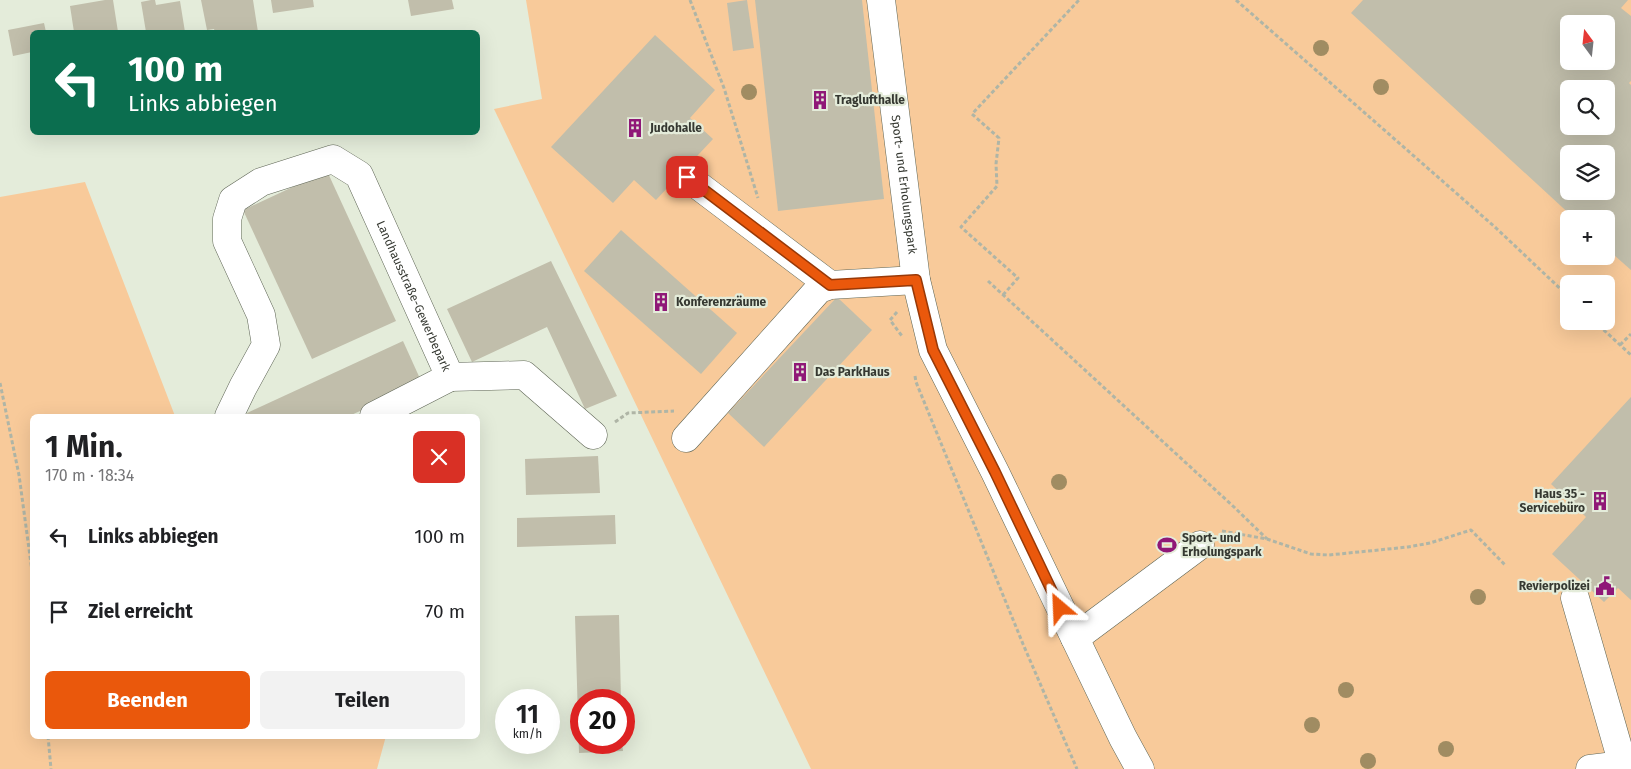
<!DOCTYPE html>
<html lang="de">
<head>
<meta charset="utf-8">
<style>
  :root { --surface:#fff; --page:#f2f2f2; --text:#202124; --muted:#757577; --accent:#ea580c }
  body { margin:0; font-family:"Fira Sans",sans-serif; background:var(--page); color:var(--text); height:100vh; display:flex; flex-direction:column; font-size:19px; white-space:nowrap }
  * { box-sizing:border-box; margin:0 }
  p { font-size:16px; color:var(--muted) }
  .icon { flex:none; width:28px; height:28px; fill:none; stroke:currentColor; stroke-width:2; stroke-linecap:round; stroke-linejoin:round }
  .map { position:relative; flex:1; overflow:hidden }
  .panel { position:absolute; left:30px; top:414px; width:450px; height:325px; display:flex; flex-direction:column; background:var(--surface); border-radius:8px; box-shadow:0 5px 20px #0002 }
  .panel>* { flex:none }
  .top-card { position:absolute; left:30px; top:30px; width:450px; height:105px; border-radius:8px; box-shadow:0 5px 20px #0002; background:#0b6e4f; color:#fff; overflow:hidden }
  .needle { width:32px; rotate:345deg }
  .buttons { position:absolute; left:1560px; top:15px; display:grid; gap:10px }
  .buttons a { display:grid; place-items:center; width:55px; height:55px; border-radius:8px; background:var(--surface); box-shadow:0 5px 20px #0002; font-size:25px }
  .speed { position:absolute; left:495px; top:689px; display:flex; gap:10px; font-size:25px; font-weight:700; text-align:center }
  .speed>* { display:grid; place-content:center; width:65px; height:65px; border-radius:50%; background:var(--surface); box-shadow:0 5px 20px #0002; line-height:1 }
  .speed small { font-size:12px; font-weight:400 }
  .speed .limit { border:8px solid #d22; background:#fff; color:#111 }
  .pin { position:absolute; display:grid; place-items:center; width:42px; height:42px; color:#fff; margin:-21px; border-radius:10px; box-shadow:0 2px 8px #0006 }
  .me { position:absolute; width:55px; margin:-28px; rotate:334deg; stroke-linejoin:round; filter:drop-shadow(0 0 4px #0008) }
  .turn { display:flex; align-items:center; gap:18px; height:105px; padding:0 15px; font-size:22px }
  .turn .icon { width:65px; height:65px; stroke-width:2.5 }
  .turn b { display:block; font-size:35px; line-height:42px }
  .round { display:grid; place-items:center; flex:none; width:52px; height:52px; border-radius:8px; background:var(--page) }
  .overview { display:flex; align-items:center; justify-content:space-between; height:85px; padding:0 15px }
  h1 { font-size:30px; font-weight:700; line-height:38px }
  .primary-button { display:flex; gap:10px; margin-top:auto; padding:10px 15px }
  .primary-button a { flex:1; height:58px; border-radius:8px; background:var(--accent); color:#fff; font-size:20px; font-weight:700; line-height:58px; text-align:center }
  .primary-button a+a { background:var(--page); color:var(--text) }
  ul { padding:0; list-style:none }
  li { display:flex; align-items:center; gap:15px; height:75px; padding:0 15px }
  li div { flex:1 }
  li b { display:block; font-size:19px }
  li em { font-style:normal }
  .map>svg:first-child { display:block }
  .green { fill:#f8ca9a; fill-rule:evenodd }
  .building { fill:#c1beab; fill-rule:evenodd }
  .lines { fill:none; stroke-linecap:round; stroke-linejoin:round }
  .minor-casing { stroke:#5f6656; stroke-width:29 }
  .path { stroke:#afb5a6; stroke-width:3; stroke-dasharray:4 2.5; stroke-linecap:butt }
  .minor { stroke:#fff; stroke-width:28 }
  .tree { fill:#a08c62 }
  .route-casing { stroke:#983908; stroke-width:12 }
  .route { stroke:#ea580c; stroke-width:9 }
  .labels { text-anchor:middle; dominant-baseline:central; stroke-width:4.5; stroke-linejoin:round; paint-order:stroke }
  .poi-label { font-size:12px; font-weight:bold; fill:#353831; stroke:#e4ecda; text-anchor:start }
  .street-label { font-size:12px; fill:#353831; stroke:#e4ecda }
</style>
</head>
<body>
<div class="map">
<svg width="1631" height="769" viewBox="0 0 1631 769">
  <rect width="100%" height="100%" fill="#e4ecda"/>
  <g class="green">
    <path d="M 526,0 L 1631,0 L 1631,769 L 811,769 L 494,109 L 542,99 ZM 1569,24 L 1606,24 L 1606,61 L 1569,61 ZM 1569,89 L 1606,89 L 1606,126 L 1569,126 ZM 1569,154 L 1606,154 L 1606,191 L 1569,191 ZM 1569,219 L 1606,219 L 1606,256 L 1569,256 ZM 1569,284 L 1606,284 L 1606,321 L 1569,321 Z"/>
    <path d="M 85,182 L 175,416 L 32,416 L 32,736 L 386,736 L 377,769 L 0,769 L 0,197 Z"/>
  </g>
  <g class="building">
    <path d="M 105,0 L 113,0 L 118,32 L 74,32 L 70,6 Z"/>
    <path d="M 151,0 L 155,0 L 156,5 L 180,1 L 185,32 L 146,32 L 141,2 Z"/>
    <path d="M 201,0 L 253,0 L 258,32 L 215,32 L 214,29 L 207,30 Z"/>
    <path d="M 271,0 L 313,0 L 314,7 L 273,13 Z"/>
    <path d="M 408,0 L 452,0 L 454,9 L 411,16 Z"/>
    <path d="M 747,0 L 754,48 L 733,51 L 727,3 Z"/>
    <path d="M 755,0 L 862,0 L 884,199 L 778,211 Z"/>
    <path d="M 1363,0 L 1628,0 L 1621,8 L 1631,16 L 1631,81 L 1629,83 L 1631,85 L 1631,270 L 1606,248 L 1606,219 L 1575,219 L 1351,13 ZM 1569,24 L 1606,24 L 1606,61 L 1569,61 ZM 1569,89 L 1606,89 L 1606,126 L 1569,126 ZM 1569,154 L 1606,154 L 1606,191 L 1569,191 Z"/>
    <path d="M 44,23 L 46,32 L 32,32 L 32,52 L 13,56 L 8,30 Z"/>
    <path d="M 655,35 L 715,90 L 690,118 L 713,139 L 656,200 L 634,180 L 613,203 L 551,147 Z"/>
    <path d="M 327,171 L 396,321 L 312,359 L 243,210 Z"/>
    <path d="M 621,230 L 737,333 L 701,374 L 584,271 Z"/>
    <path d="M 551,261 L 617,396 L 585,409 L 547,327 L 472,362 L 447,309 Z"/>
    <path d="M 837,297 L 872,330 L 764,447 L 728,413 Z"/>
    <path d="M 403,341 L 422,383 L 349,416 L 248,416 L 247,413 Z"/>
    <path d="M 1631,397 L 1631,600 L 1618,588 L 1604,602 L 1552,554 L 1586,517 L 1551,484 Z"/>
    <path d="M 598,456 L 600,493 L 526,495 L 525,459 Z"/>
    <path d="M 615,515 L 616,544 L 517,547 L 517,518 Z"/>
    <path d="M 619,615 L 621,700 L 581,700 L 581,742 L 622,742 L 623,751 L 579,753 L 575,616 Z"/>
  </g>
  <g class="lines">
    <g class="minor-casing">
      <g id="minor">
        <path id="s1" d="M 881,0 L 916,280 L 933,350 L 995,472 L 1123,738 L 1140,769"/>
        <path d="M 687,177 L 830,285"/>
        <path id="s2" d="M 229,416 L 243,387 L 266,345 L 261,315 L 227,241 L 227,219 L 233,200 L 261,182 L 333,159 L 359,175 L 450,377 L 524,375 L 593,435"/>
        <path d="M 374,416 L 450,377"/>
        <path d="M 686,438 L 819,289 L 830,285 L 916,280"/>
        <path d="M 1575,598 L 1623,765"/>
        <path d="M 1075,638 L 1200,545"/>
        <path d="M 1590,769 L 1631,764"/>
      </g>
    </g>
    <g class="path">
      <path d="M 690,0 L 724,88 L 758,198"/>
      <path d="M 1236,0 L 1496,228 L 1569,297"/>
      <path d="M 988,281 L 1234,507 L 1267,539"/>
      <path d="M 1003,295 L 1018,278 L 961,227 L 997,186 L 996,164 L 999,138 L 972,114 L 1079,0"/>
      <path d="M 897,312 L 890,320 L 902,336"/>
      <path d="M 1594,321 L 1631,355"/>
      <path d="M 1620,345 L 1631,334"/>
      <path d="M 915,376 L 916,382 L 1023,644 L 1077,769"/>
      <path d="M 0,383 L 19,475 L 32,571"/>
      <path d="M 615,422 L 628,413 L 674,411"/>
      <path d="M 1222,531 L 1267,539 L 1311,554 L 1329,555 L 1408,547 L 1430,543 L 1471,530 L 1506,566"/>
      <path d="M 48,736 L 51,769"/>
    </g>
    <use href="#minor" class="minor"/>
  </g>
  <g class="tree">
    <circle cx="1321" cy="48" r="8"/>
    <circle cx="1381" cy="87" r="8"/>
    <circle cx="749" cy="92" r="8"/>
    <circle cx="1059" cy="482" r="8"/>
    <circle cx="1478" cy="597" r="8"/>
    <circle cx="1346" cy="690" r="8"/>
    <circle cx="1312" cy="725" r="8"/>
    <circle cx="1446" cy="749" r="8"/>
    <circle cx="1368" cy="761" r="8"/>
  </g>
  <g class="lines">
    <g class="route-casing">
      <path id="route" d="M 687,177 L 830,285 L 916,280 L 933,350 L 995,472 L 1060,608"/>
    </g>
    <use href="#route" class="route"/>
  </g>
  <defs>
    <g id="building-bare" transform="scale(1.5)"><path d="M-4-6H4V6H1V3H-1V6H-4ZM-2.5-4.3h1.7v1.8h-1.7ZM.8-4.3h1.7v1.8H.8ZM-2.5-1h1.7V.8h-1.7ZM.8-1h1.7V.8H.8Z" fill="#8f1877" stroke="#e4ecda" stroke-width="2.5" paint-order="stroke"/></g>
    <g id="stadium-bare" transform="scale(1.5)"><path d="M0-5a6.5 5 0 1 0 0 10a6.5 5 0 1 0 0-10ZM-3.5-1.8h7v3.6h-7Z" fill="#8f1877" stroke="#e4ecda" stroke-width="2.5" paint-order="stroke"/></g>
    <g id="civic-bare" transform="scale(1.5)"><path d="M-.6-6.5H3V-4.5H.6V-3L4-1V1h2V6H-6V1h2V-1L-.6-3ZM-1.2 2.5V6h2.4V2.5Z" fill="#8f1877" stroke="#e4ecda" stroke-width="2.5" paint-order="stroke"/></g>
  </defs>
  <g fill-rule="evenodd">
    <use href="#building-bare" x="820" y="100"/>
    <use href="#building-bare" x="635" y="128"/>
    <use href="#building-bare" x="661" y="302"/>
    <use href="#building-bare" x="800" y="372"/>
    <use href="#building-bare" x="1600" y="501"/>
    <use href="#stadium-bare" x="1167" y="545"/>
    <use href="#civic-bare" x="1605" y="586"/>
  </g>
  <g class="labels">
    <g class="poi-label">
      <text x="835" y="100">Traglufthalle</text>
      <text x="650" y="128">Judohalle</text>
      <text x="676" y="302">Konferenzräume</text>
      <text x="815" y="372">Das ParkHaus</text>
      <text x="1585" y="494" text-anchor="end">Haus 35 -<tspan x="1585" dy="14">Servicebüro</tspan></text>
      <text x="1182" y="538">Sport- und<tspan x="1182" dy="14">Erholungspark</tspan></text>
      <text x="1590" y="586" text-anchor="end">Revierpolizei</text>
    </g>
    <g class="street-label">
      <text stroke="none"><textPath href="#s1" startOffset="186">Sport- und Erholungspark</textPath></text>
      <text stroke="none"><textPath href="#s2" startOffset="506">Landhausstraße-Gewerbepark</textPath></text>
    </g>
  </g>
</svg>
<div class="buttons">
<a><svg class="needle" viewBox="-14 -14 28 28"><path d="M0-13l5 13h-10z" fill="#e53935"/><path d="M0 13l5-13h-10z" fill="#757577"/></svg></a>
<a><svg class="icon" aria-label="search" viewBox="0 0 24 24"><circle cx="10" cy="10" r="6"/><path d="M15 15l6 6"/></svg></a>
<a><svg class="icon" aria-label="layers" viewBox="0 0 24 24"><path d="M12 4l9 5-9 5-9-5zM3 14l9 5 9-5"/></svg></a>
<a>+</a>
<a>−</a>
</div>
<div class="speed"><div>11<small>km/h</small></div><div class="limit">20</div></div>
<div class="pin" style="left:687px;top:177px;background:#d93025"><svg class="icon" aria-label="arrive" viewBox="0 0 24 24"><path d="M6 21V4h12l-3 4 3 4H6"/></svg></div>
<svg class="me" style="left:1060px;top:608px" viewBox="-20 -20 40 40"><path d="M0-17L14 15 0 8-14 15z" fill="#ea580c" stroke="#fff" stroke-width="4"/></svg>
<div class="top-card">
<div class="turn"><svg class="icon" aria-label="left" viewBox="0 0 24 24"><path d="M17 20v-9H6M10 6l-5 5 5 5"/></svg><div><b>100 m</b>Links abbiegen</div></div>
</div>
<section class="panel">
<div class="overview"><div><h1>1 Min.</h1><p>170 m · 18:34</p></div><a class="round" style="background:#d93025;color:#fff"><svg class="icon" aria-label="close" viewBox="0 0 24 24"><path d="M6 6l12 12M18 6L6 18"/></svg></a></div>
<ul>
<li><svg class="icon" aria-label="left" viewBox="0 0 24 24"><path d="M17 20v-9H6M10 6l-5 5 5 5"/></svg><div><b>Links abbiegen</b></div><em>100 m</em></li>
<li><svg class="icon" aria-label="arrive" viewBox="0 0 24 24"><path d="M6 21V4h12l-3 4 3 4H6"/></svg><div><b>Ziel erreicht</b></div><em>70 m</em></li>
</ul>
<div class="primary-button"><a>Beenden</a><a>Teilen</a></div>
</section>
</div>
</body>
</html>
